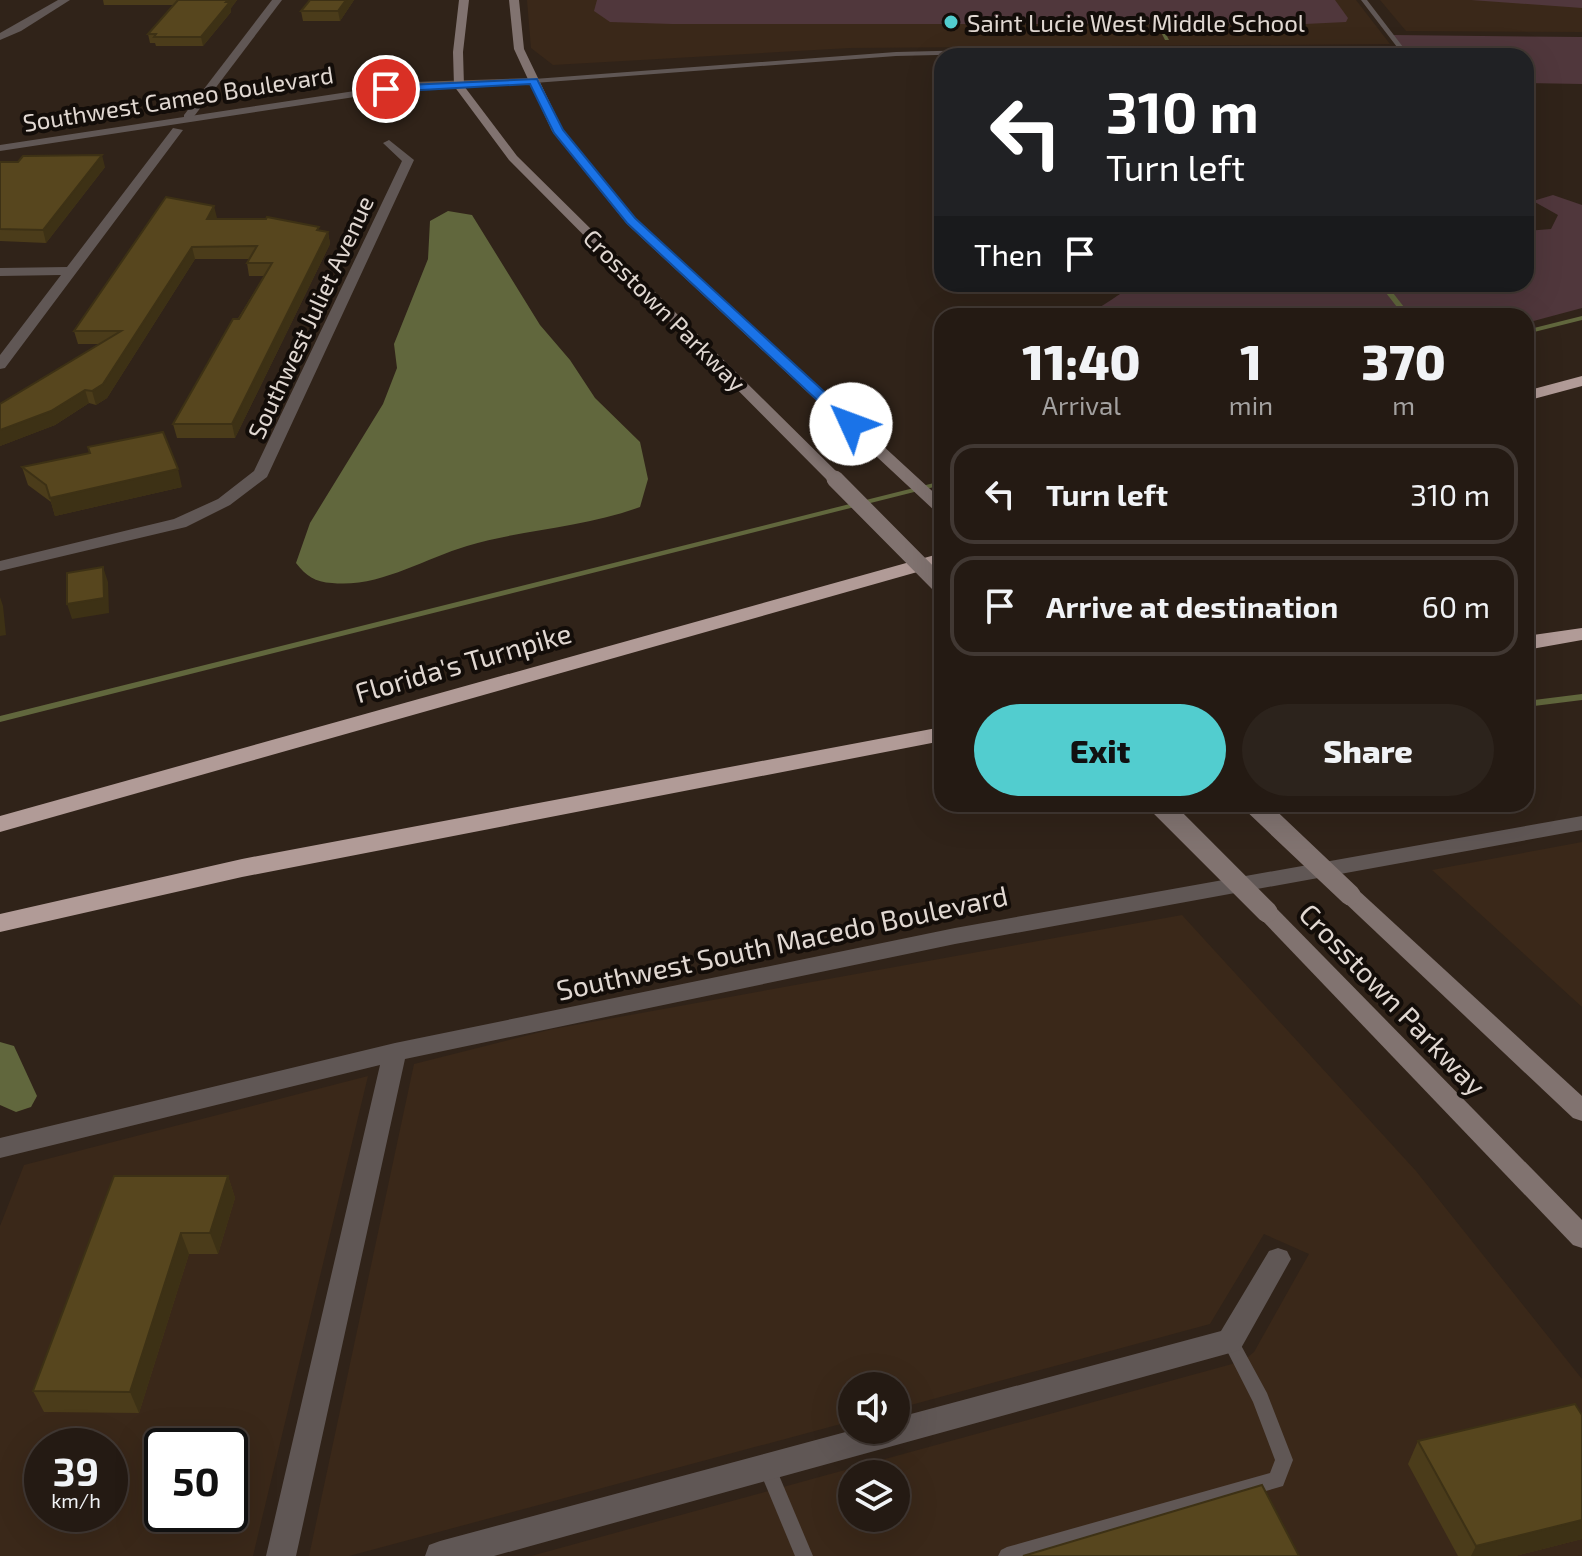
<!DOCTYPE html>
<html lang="en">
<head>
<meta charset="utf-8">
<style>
  :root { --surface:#241a13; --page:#2c231c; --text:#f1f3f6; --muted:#a3a1a0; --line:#413833; --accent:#52cdcf }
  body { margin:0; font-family:"Exo 2",sans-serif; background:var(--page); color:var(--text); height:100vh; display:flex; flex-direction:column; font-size:30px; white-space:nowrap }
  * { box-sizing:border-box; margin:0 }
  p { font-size:26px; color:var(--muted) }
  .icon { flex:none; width:44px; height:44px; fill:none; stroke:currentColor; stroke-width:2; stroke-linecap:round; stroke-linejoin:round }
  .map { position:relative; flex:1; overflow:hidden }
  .panel { position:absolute; left:934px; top:308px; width:600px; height:504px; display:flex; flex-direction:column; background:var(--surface); border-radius:24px; box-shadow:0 8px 32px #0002,0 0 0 2px var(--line) }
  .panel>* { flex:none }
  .hud { position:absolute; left:934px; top:48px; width:600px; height:244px; border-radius:24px; box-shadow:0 8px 32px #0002,0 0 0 2px var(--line); background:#202124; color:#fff; overflow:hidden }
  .fabs { position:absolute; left:838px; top:1372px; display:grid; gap:16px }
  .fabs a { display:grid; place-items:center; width:72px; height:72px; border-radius:50%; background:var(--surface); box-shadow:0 8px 32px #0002,0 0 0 2px var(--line); font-size:40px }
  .speed { position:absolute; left:24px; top:1428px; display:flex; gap:16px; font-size:40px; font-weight:700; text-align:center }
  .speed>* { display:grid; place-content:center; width:104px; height:104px; border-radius:50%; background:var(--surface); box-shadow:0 8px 32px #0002,0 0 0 2px var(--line); line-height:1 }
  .speed small { font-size:20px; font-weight:400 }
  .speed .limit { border:4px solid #111; border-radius:12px; background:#fff; color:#111 }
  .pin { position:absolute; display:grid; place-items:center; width:68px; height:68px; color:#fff; margin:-34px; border:4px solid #fff; border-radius:50%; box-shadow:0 2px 8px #0007 }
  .me { position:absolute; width:88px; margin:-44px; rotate:313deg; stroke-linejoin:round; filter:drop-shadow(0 0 6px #0008) }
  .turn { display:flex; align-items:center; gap:28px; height:168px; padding:0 40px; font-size:36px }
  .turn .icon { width:104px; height:104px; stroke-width:2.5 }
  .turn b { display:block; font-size:56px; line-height:68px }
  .then { display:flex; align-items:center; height:76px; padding:0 40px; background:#0003; gap:16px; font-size:30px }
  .eta { display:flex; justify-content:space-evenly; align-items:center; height:136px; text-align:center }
  .eta b { font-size:48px; font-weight:800; line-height:56px }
  .cta { display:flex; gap:16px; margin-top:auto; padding:16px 40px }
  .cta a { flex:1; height:92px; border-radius:48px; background:var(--accent); color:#111; font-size:32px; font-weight:800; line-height:92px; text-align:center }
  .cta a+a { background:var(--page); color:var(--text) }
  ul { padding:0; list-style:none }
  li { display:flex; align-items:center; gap:24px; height:100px; margin:0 16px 12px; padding:0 24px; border:4px solid var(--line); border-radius:24px }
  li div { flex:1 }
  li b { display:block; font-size:30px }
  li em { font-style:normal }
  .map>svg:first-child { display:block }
  .built { fill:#3a2819; fill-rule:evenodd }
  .green { fill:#50373c }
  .water { fill:#61673d }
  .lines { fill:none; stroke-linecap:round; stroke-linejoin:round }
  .stream { fill:#61673d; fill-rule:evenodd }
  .canal { fill:#61673d; fill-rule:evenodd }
  .service { fill:#605755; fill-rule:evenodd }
  .minor { fill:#605755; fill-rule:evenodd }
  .tertiary { fill:#605755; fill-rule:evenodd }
  .secondary { fill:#817370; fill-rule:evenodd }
  .motorway { fill:#b19b97; fill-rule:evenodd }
  .secondary-bridge-far1 { stroke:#817370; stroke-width:17 }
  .secondary-bridge { stroke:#817370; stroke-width:21 }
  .wall { fill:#4b3c1a }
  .shaded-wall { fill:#3d3115 }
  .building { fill:#57461e; stroke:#3d3115; stroke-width:2 }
  .route { fill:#1a73e8; stroke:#114b97; stroke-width:2 }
  .poi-dot { fill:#52cdcf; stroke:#130d09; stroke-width:3 }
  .labels { text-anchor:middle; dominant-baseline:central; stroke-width:8; stroke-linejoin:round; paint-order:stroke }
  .far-poi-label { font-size:24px; fill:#e1d8d2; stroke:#130d09; text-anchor:start }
  .far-street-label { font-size:24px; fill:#e1d8d2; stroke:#130d09 }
  .street-label { font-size:28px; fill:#e1d8d2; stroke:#130d09 }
</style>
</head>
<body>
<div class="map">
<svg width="1582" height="1556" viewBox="0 0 1582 1556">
  <rect width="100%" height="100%" fill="#302319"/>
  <g class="built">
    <path d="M 527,0 L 1356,0 L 1390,44 L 850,48 L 553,65 L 531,48 Z"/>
    <path d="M 1380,0 L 1582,0 L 1582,32 L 1406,31 Z"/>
    <path d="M 1582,842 L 1582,1007 L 1432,870 Z"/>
    <path d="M 1182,915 L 1416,1171 L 1582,1379 L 1582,1556 L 531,1556 L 1243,1361 L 1254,1352 L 1309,1254 L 1264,1234 L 1210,1324 L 896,1409 L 896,1386 L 852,1386 L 852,1421 L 349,1556 L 309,1556 L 414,1064 L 553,1029 ZM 852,1474 L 896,1474 L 896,1518 L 852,1518 Z"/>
    <path d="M 368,1076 L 253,1556 L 0,1556 L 0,1226 L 24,1165 ZM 42,1446 L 110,1446 L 110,1514 L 42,1514 ZM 162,1446 L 230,1446 L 230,1514 L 162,1514 Z"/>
  </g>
  <g class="green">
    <path d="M 597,0 L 1335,0 L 1348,18 L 1346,22 L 1305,24 L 672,24 L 610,22 L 594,11 Z"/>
    <path d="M 1471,0 L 1582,0 L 1582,8 Z"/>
    <path d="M 1393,35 L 1582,37 L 1582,84 L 1526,83 L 1526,56 L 1211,56 L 1203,48 L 1399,46 Z"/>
    <path d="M 1553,195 L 1582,205 L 1582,308 L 1526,323 L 1526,316 L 1084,316 C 1104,307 1119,292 1139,284 L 1526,284 L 1526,231 L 1551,229 L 1558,215 L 1533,201 Z"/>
  </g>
  <path class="water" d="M 448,211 L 472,215 L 540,325 L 570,360 L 595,398 L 640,442 L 648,479 L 640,507 C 583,528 524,529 467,546 C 423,559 379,588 332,583 C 315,582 306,576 296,563 L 310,523 L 383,404 L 397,368 L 394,344 L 428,259 L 430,221 Z"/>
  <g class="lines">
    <g class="stream">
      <path d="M 1162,34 L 1166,34 L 1169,40 L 1165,40 Z"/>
      <path d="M 1379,284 L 1386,284 L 1411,316 L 1404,316 Z"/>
      <path d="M 1582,316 L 1582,320 L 1526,334 L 1526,330 Z"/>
      <path d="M 942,481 L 942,485 L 0,722 L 0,716 Z"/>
      <path d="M 1582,694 L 1582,700 L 1526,707 L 1526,701 Z"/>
    </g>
    <path class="canal" d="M 0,1042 L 14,1046 L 37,1096 L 31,1107 L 16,1112 L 0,1105 Z"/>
    <g class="service">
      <path d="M 1361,0 L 1367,0 L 1403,47 L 1508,47 L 1511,49 L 1508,51 L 1056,52 L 896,56 L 534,83 L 531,81 L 534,79 L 896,52 L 1056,48 L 1397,47 Z"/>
      <path d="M 1230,1334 L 1236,1336 L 1267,1393 L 1293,1460 L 1283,1486 L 1039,1556 L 998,1556 L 1001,1550 L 1007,1547 L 1270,1473 L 1275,1460 L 1253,1402 L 1222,1341 L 1224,1336 Z"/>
      <path d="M 767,1459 L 773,1461 L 813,1556 L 795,1556 L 758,1467 L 761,1461 Z"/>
    </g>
    <g class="minor">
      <path d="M 58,0 L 70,0 L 21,31 L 0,40 L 0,33 Z"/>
      <path d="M 272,0 L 282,0 L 192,119 L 184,119 L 184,115 Z"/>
      <path d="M 173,128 L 183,130 L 5,368 L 0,369 L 0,355 L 61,275 L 0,276 L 0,268 L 67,267 Z"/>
      <path d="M 389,140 L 414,160 L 267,477 L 230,505 L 186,527 L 0,571 L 0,561 L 174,519 L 218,499 L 254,471 L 402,161 L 383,143 Z"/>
      <path d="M 1582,816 L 1582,830 L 955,944 L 405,1059 L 296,1556 L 266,1556 L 380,1065 L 0,1158 L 0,1138 L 395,1043 L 955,928 Z"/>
      <path d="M 1278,1248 L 1287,1251 L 1291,1259 L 1240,1350 L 1230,1353 L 494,1556 L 425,1556 L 429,1545 L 440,1541 L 853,1430 L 896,1430 L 896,1418 L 1221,1331 L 1269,1251 Z"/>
    </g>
    <path class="tertiary" d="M 534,78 L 538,79 L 538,83 L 414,88 L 0,151 L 0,145 L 414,82 Z"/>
    <g class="secondary">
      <path d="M 459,0 L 469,0 L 463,52 L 464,86 L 517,156 L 841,476 L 841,482 L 829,482 L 509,160 L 454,86 L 453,52 Z"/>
      <path d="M 509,0 L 519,0 L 524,49 L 563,130 L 635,218 L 942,500 L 942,514 L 936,512 L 627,224 L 552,131 L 514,49 Z"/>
      <path d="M 1350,888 L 1358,890 L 1582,1096 L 1582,1121 L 1573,1118 L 1342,900 L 1339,895 L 1342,890 Z"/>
      <path d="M 1267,904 L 1275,907 L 1582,1220 L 1582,1248 L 1573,1245 L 1259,917 L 1256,912 L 1259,907 Z"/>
    </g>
    <g class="motorway">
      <path d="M 1582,376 L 1582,386 L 1526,401 L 1526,391 Z"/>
      <path d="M 942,553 L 942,565 L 0,832 L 0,816 Z"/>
      <path d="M 1582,628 L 1582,640 L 1526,650 L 1526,636 Z"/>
      <path d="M 942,727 L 942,741 L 242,877 L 0,932 L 0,914 L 242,859 Z"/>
    </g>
    <path class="secondary-bridge-far1" d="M 835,479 L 942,587"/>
    <g class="secondary-bridge">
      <path d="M 1159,804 L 1267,912"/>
      <path d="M 1254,804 L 1350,895"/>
    </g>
  </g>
  <g class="wall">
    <path d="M 103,0 L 237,0 L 231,8 L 231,12 L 203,46 L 156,46 L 155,43 L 150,43 L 148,34 L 174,5 L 104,5 Z"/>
    <path d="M 310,0 L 354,0 L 340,21 L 303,21 L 301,11 Z"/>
    <path d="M 0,162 L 105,167 L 46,243 L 0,241 Z"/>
    <path d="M 217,218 L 328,232 L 330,244 L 235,438 L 177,438 L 173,424 L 264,276 L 249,276 L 247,263 L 250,259 L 195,259 L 107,398 L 96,405 L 89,403 L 55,425 L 0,446 L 0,404 L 100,344 L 78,344 L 74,331 Z"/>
    <path d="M 22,467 L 182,487 L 55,516 L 51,502 L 28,485 Z"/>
    <path d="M 228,1176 L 235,1198 L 218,1254 L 189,1254 L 139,1413 L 44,1412 L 33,1391 Z"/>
    <path d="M 1582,1415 L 1582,1539 L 1515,1556 L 1458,1556 L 1408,1464 L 1418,1441 Z"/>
  </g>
  <g class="shaded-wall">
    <path d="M 228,0 L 237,0 L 231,8 L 231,12 L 203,46 L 201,37 Z"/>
    <path d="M 346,0 L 354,0 L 340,21 L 338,11 Z"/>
    <path d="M 102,155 L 105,167 L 46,243 L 43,230 Z"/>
    <path d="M 214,206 L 217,218 L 207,219 Z"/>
    <path d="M 328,232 L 330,244 L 235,438 L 232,424 Z"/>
    <path d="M 192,247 L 195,259 L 107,398 L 96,405 L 92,391 Z"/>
    <path d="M 85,390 L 89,403 L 55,425 L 0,446 L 0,430 Z"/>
    <path d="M 178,469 L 182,487 L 55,516 L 50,498 Z"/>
    <path d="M 103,567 L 108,582 L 109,613 L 72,619 L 67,604 Z"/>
    <path d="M 0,597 L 3,606 L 6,635 L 0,636 Z"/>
    <path d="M 228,1176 L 235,1198 L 218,1254 L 210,1233 Z"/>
    <path d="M 181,1233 L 189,1254 L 139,1413 L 130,1392 Z"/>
    <path d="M 1582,1520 L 1582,1539 L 1515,1556 L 1471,1556 L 1476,1546 Z"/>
  </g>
  <g class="building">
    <path d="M 178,0 L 228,0 L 226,2 L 230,2 L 201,37 L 154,37 L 156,34 L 148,34 Z"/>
    <path d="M 310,0 L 346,0 L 338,11 L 301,11 Z"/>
    <path d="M 102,155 L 43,230 L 0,229 L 0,162 L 18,162 L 23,156 Z"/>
    <path d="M 166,197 L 214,206 L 207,219 L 266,219 L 267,217 L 319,227 L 317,230 L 328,232 L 232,424 L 173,424 L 233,319 L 239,319 L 272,263 L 247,263 L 257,246 L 192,247 L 103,384 L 92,391 L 85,390 L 51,411 L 0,430 L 0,404 L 121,331 L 74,331 Z"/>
    <path d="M 163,432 L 178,469 L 50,498 L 46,485 L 22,467 L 90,453 L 88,447 Z"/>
    <path d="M 103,567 L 104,598 L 67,604 L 67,573 Z"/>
    <path d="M 114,1176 L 228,1176 L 210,1233 L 181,1233 L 130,1392 L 33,1391 Z"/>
    <path d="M 1575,1404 L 1582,1415 L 1582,1520 L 1476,1546 L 1418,1441 Z"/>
    <path d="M 1262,1485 L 1299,1556 L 1023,1556 Z"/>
  </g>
  <path class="route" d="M 537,79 L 563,130 L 635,218 L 856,421 L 856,427 L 846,427 L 627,223 L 554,133 L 530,84 L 386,92 L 381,89 L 386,86 Z"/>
  <circle class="poi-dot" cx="951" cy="22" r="8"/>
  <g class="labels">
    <g class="far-poi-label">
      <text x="967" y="22">Saint Lucie West Middle School</text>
    </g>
    <g class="far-street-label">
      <text transform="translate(178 98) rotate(-9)">Southwest Cameo Boulevard</text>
      <text transform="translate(665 310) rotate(45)">Crosstown Parkway</text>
      <text transform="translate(310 317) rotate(-65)">Southwest Juliet Avenue</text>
    </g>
    <g class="street-label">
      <text transform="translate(463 662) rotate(-16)">Florida's Turnpike</text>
      <text transform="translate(782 942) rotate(-12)">Southwest South Macedo Boulevard</text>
      <text transform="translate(1393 999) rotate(46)">Crosstown Parkway</text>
    </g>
  </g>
</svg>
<div class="fabs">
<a><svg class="icon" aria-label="sound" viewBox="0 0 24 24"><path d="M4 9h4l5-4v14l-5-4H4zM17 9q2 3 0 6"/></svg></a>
<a><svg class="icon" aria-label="layers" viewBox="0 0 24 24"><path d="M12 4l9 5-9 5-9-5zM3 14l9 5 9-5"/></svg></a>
</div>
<div class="speed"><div>39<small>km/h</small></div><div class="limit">50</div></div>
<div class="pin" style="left:386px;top:89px;background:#d93025"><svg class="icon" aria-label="arrive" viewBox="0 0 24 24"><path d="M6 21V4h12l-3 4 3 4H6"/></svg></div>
<svg class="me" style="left:851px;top:424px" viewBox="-20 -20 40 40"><circle r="19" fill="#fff"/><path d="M0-13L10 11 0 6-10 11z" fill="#1a73e8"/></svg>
<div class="hud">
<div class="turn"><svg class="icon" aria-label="left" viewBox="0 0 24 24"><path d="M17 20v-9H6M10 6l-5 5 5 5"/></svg><div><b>310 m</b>Turn left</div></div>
<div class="then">Then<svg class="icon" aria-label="arrive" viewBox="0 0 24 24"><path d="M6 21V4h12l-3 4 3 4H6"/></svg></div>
</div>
<section class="panel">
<div class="eta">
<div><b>11:40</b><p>Arrival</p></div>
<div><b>1</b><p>min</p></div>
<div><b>370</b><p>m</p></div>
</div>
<ul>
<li><svg class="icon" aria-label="left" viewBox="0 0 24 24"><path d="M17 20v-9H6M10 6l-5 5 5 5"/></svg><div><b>Turn left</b></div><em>310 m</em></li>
<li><svg class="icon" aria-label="arrive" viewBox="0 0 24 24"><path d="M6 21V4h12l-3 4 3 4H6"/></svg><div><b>Arrive at destination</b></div><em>60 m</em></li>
</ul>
<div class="cta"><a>Exit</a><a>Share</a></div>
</section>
</div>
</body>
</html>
